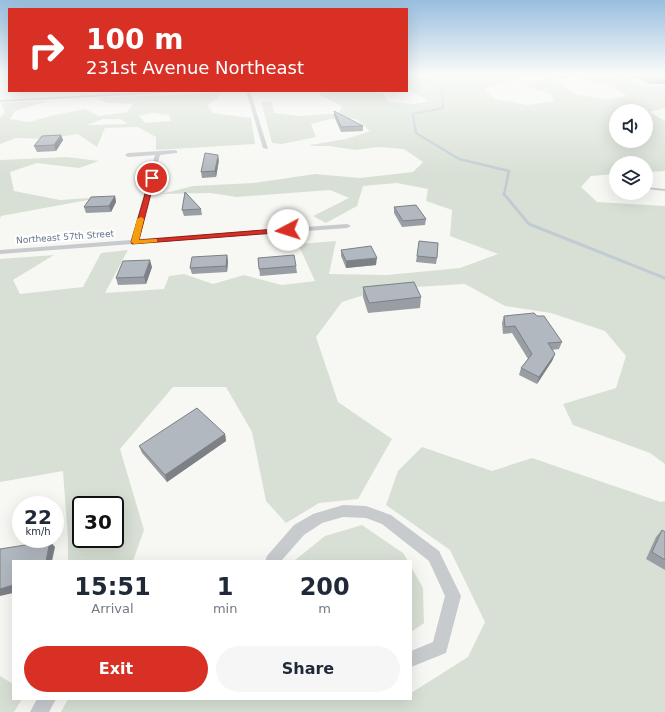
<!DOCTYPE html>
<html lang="en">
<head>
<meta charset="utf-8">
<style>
  :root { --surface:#fff; --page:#f6f6f7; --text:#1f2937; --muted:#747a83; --accent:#d93025 }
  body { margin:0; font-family:"DejaVu Sans",sans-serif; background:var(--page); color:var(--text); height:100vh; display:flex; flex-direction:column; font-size:15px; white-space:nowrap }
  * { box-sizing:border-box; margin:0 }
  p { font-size:13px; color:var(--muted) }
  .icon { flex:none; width:22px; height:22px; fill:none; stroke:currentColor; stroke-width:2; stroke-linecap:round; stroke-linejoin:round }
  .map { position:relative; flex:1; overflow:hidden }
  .panel { position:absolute; left:12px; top:560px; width:400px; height:140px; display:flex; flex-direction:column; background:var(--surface); border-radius:0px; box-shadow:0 4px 16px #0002 }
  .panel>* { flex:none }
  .guide { position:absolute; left:8px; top:8px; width:400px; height:84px; border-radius:0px; box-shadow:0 4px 16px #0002; background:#d93025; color:#fff; overflow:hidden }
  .controls { position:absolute; left:609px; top:104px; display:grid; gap:8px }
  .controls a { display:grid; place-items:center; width:44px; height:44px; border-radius:50%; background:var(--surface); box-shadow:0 4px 16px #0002; font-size:20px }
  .speed { position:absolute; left:12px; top:496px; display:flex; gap:8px; font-size:20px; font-weight:700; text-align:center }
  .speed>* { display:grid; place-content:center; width:52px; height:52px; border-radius:50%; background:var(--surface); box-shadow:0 4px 16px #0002; line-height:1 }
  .speed small { font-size:10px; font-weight:400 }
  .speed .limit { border:2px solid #111; border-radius:6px; background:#fff; color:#111 }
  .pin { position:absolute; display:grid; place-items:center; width:34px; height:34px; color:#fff; margin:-17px; border:2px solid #fff; border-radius:50%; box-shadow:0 1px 4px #0007 }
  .me { position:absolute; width:44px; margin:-22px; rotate:265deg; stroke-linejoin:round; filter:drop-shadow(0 0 3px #0008) }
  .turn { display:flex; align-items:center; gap:14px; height:84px; padding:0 12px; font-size:18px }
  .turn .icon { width:52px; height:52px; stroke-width:2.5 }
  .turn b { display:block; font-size:28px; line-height:34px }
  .eta { display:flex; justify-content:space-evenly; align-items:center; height:68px; text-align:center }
  .eta b { font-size:24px; font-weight:700; line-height:28px }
  .cta { display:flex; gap:8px; margin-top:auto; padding:8px 12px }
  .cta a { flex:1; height:46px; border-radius:24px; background:var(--accent); color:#fff; font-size:16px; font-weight:700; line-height:46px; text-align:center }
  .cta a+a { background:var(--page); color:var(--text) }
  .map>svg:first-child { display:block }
  .green { fill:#d8e0d5; fill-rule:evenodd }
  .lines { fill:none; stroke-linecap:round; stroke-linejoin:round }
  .stream-far2 { stroke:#c1ccd2; stroke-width:2 }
  .stream-far1 { stroke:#c1ccd2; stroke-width:2.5 }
  .stream { stroke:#c1ccd2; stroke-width:3 }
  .service { fill:#c7cbce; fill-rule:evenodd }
  .minor { fill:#c7cbce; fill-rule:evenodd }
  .wall { fill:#999ea4 }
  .shaded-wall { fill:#7d8186 }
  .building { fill:#b2b8bf; stroke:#7d8186 }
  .route { fill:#d93025; stroke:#8d1f18 }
  .slow { fill:#f59e0b }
  .labels { text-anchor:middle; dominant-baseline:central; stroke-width:4; stroke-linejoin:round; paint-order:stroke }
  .far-street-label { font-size:9px; fill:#657588; stroke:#fff }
</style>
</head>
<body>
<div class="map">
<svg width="665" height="712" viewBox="0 0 665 712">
  <rect width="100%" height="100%" fill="#f7f8f4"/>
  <g class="green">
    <path d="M 407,75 L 519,75 L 523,78 C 510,82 497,82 485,89 L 495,99 L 528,105 L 554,101 L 551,94 L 526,87 L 530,81 L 552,79 L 577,95 L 607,99 L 628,96 L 609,86 L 580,79 L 622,76 L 644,86 L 665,87 L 665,108 L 649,112 L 665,121 L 665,171 L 646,172 L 646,163 L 616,163 L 616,174 L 591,176 L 581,187 L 597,202 L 665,206 L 665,464 L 650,453 L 573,425 L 563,404 L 616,388 L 626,356 L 605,331 L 551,313 L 505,306 L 465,284 L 383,289 L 342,302 L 316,337 L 338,402 L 392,439 L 358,499 L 319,503 L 286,523 L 266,501 L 252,432 L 226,387 L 173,387 L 120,449 L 144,530 L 133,561 L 68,561 L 68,539 L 63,471 L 0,482 L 0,259 L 54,255 L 13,280 L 20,294 L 83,287 L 101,253 L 128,250 L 105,293 L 164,289 L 169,276 L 184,274 L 213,284 L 244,275 L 282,285 L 315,281 L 298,244 L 336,241 L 329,274 L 387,275 L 460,268 L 498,254 L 450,236 L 452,210 L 426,201 L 428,189 L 397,183 L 363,186 L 357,206 L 326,223 L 313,216 L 349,198 L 330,190 L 237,197 L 210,193 L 161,194 L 193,186 L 254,183 L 315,174 L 360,178 L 413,172 L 423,162 L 404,149 L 378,147 L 355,150 L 330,146 L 311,146 L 310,145 L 346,139 L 370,131 L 356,119 L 331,119 L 311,124 L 316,137 L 282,144 L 272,143 L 261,101 L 272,102 L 274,113 L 301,116 L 339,113 L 342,106 L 320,95 L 318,91 L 372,91 L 383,93 L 389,102 L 414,104 L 429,101 L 411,91 L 402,91 L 407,91 ZM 616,111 L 646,111 L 646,141 L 616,141 ZM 81,505 L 115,505 L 115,539 L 81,539 Z"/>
    <path d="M 220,93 L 217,99 L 207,105 L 213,113 L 251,118 L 255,144 L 156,150 L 156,137 L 138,127 L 105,128 L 97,147 L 78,134 L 47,139 L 16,138 L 0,144 L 0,117 L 5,112 L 1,103 L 49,101 L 15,111 L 10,119 L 29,122 L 54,115 L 85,109 L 99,116 L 127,112 L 133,104 L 106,103 L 98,98 ZM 152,113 L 169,115 L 171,121 L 145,123 L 139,116 ZM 103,119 L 120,119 L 128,124 L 87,125 Z"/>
    <path d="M 67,157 L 99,161 L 79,168 L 37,163 L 10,172 L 14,191 L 60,200 L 104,197 L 1,216 L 0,219 L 0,160 Z"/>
    <path d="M 422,447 L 492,471 L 532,458 L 661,502 L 665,501 L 665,712 L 61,712 L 68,699 L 411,699 L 411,693 L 468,657 L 485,622 L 450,550 L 386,505 L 398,471 Z"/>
    <path d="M 362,525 L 403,553 L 408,561 L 294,561 L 325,536 Z"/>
    <path d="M 411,567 L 423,588 L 424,623 L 411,632 Z"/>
    <path d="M 0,676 L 13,684 L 13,699 L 22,699 L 14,712 L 0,712 Z"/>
  </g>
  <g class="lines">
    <path class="stream-far2" d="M 415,128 L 413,114 L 443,108 L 442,91 L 436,85 L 420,78 L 423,75"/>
    <path class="stream-far1" d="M 415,127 L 416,133 L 459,159 L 509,171 L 504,195"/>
    <path class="stream" d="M 504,194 L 529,224 L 665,278"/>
    <path class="service" d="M 646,187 L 665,189 L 665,191 L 646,189 Z"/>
    <g class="minor">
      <path d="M 538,75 L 596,75 L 563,78 Z"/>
      <path d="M 171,91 L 199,91 L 0,102 L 0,100 Z"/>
      <path d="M 246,91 L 250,91 L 268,149 L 263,148 Z"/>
      <path d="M 175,150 L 177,151 L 177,153 L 160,155 L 138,239 L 347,224 L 351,226 L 347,228 L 0,254 L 0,250 L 131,240 L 155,155 L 128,157 L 125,155 L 128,153 Z"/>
      <path d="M 343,505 L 366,506 L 391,515 L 439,551 L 461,596 L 446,653 L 411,667 L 411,651 L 433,642 L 445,596 L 429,561 L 382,524 L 366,518 L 343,517 L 322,523 L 304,535 L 281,561 L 265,561 L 267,556 L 294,525 L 313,514 Z"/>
      <path d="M 37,699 L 56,699 L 49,712 L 30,712 Z"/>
    </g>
  </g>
  <g class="wall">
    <path d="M 631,75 L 665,75 L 657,84 L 650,84 Z"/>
    <path d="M 334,111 L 363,126 L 363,131 L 341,132 L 334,116 Z"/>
    <path d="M 61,135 L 63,140 L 56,151 L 37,152 L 34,146 Z"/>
    <path d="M 219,160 L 216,177 L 202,178 L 201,172 Z"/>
    <path d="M 115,196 L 116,202 L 111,212 L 86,213 L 84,207 Z"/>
    <path d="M 394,207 L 426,219 L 425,225 L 402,227 L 394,213 Z"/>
    <path d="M 201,209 L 202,215 L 184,216 L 182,210 Z"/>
    <path d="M 419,241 L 437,258 L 436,264 L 416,262 Z"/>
    <path d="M 341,250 L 376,265 L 346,268 L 341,256 Z"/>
    <path d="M 227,255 L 228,262 L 227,272 L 192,274 L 190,268 Z"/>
    <path d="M 258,258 L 296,266 L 297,273 L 260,276 Z"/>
    <path d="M 152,267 L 146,284 L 118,285 L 116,278 Z"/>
    <path d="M 363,287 L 421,297 L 420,308 L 368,313 L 363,297 Z"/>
    <path d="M 504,316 L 562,342 L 559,349 L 552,350 L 555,354 L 552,361 L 537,384 L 519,375 L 521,368 L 528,359 L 512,333 L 503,334 L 502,323 Z"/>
    <path d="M 225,434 L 226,441 L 167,482 L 142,453 L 139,446 Z"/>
    <path d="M 662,530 L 665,532 L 665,570 L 646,559 L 656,537 Z"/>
  </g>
  <g class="shaded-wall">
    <path d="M 665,79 L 665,84 L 657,84 L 659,80 Z"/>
    <path d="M 61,135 L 63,140 L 56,151 L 54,145 Z"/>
    <path d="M 218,155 L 219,160 L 216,177 L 215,171 Z"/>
    <path d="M 115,196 L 116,202 L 111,212 L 109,206 Z"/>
    <path d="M 227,255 L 228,262 L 227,272 L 226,266 Z"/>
    <path d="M 377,258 L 376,265 L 346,268 L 346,261 Z"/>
    <path d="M 150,260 L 152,267 L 146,284 L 144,277 Z"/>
    <path d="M 555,354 L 552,361 L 537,384 L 539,377 Z"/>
    <path d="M 225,434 L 226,441 L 167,482 L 165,475 Z"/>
    <path d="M 50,541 L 55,547 L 52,561 L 46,561 Z"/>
    <path d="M 13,585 L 13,593 L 0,596 L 0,589 Z"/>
  </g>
  <g class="building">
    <path d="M 642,75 L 665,75 L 665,79 L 659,80 L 652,79 Z"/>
    <path d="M 334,111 L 363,126 L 341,127 Z"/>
    <path d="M 61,135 L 54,145 L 34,146 L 42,136 Z"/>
    <path d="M 205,153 L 218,155 L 215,171 L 201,172 Z"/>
    <path d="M 185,192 L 201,209 L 182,210 Z"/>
    <path d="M 115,196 L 109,206 L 84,207 L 91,197 Z"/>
    <path d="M 416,205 L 426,219 L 403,221 L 394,207 Z"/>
    <path d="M 419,241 L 438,243 L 437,258 L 417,256 Z"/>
    <path d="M 371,246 L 377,258 L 346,261 L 341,250 Z"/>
    <path d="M 227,255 L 226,266 L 190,268 L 192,257 Z"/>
    <path d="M 294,255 L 296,266 L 259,269 L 258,258 Z"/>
    <path d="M 150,260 L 144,277 L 116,278 L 123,261 Z"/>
    <path d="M 414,282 L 421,297 L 369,303 L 363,287 Z"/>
    <path d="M 534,313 L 537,316 L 544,316 L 562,342 L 548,343 L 555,354 L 539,377 L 521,368 L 532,354 L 515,326 L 505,327 L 504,316 Z"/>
    <path d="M 197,408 L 225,434 L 165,475 L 139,446 Z"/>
    <path d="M 662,530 L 665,532 L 665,560 L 652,552 Z"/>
    <path d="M 50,541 L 46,561 L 13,561 L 13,585 L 0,589 L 0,549 Z"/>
  </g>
  <linearGradient id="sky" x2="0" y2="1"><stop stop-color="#98bedf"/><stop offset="0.43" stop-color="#fbfcfa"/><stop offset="1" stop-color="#fbfcfa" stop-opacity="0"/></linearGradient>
  <rect width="665" height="174" fill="url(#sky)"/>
  <path class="route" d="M 150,177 L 155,178 L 139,240 L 288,228 L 291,230 L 288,232 L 132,244 L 131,242 Z"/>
  <path class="slow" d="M 141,217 L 144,219 L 139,240 L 155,239 L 157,239 L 157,242 L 134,244 L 131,242 L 137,219 Z"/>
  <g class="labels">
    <g class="far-street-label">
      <text transform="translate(65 237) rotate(-4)">Northeast 57th Street</text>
    </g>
  </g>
</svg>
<div class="controls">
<a><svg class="icon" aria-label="sound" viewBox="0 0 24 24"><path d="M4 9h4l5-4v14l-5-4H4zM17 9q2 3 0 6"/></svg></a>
<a><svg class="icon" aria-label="layers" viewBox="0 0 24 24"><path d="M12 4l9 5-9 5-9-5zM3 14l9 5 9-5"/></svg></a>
</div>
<div class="speed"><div>22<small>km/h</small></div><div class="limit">30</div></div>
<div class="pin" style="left:152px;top:178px;background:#d93025"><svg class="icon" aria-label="arrive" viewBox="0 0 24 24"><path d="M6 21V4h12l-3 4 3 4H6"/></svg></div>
<svg class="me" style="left:288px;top:230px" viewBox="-20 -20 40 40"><circle r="19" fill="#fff"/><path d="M0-13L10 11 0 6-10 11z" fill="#d93025"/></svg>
<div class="guide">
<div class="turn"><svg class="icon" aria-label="right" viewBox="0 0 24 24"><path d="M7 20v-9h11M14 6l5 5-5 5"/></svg><div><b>100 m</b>231st Avenue Northeast</div></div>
</div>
<section class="panel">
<div class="eta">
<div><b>15:51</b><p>Arrival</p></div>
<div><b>1</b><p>min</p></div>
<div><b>200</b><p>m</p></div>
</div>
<div class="cta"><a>Exit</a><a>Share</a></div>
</section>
</div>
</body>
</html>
